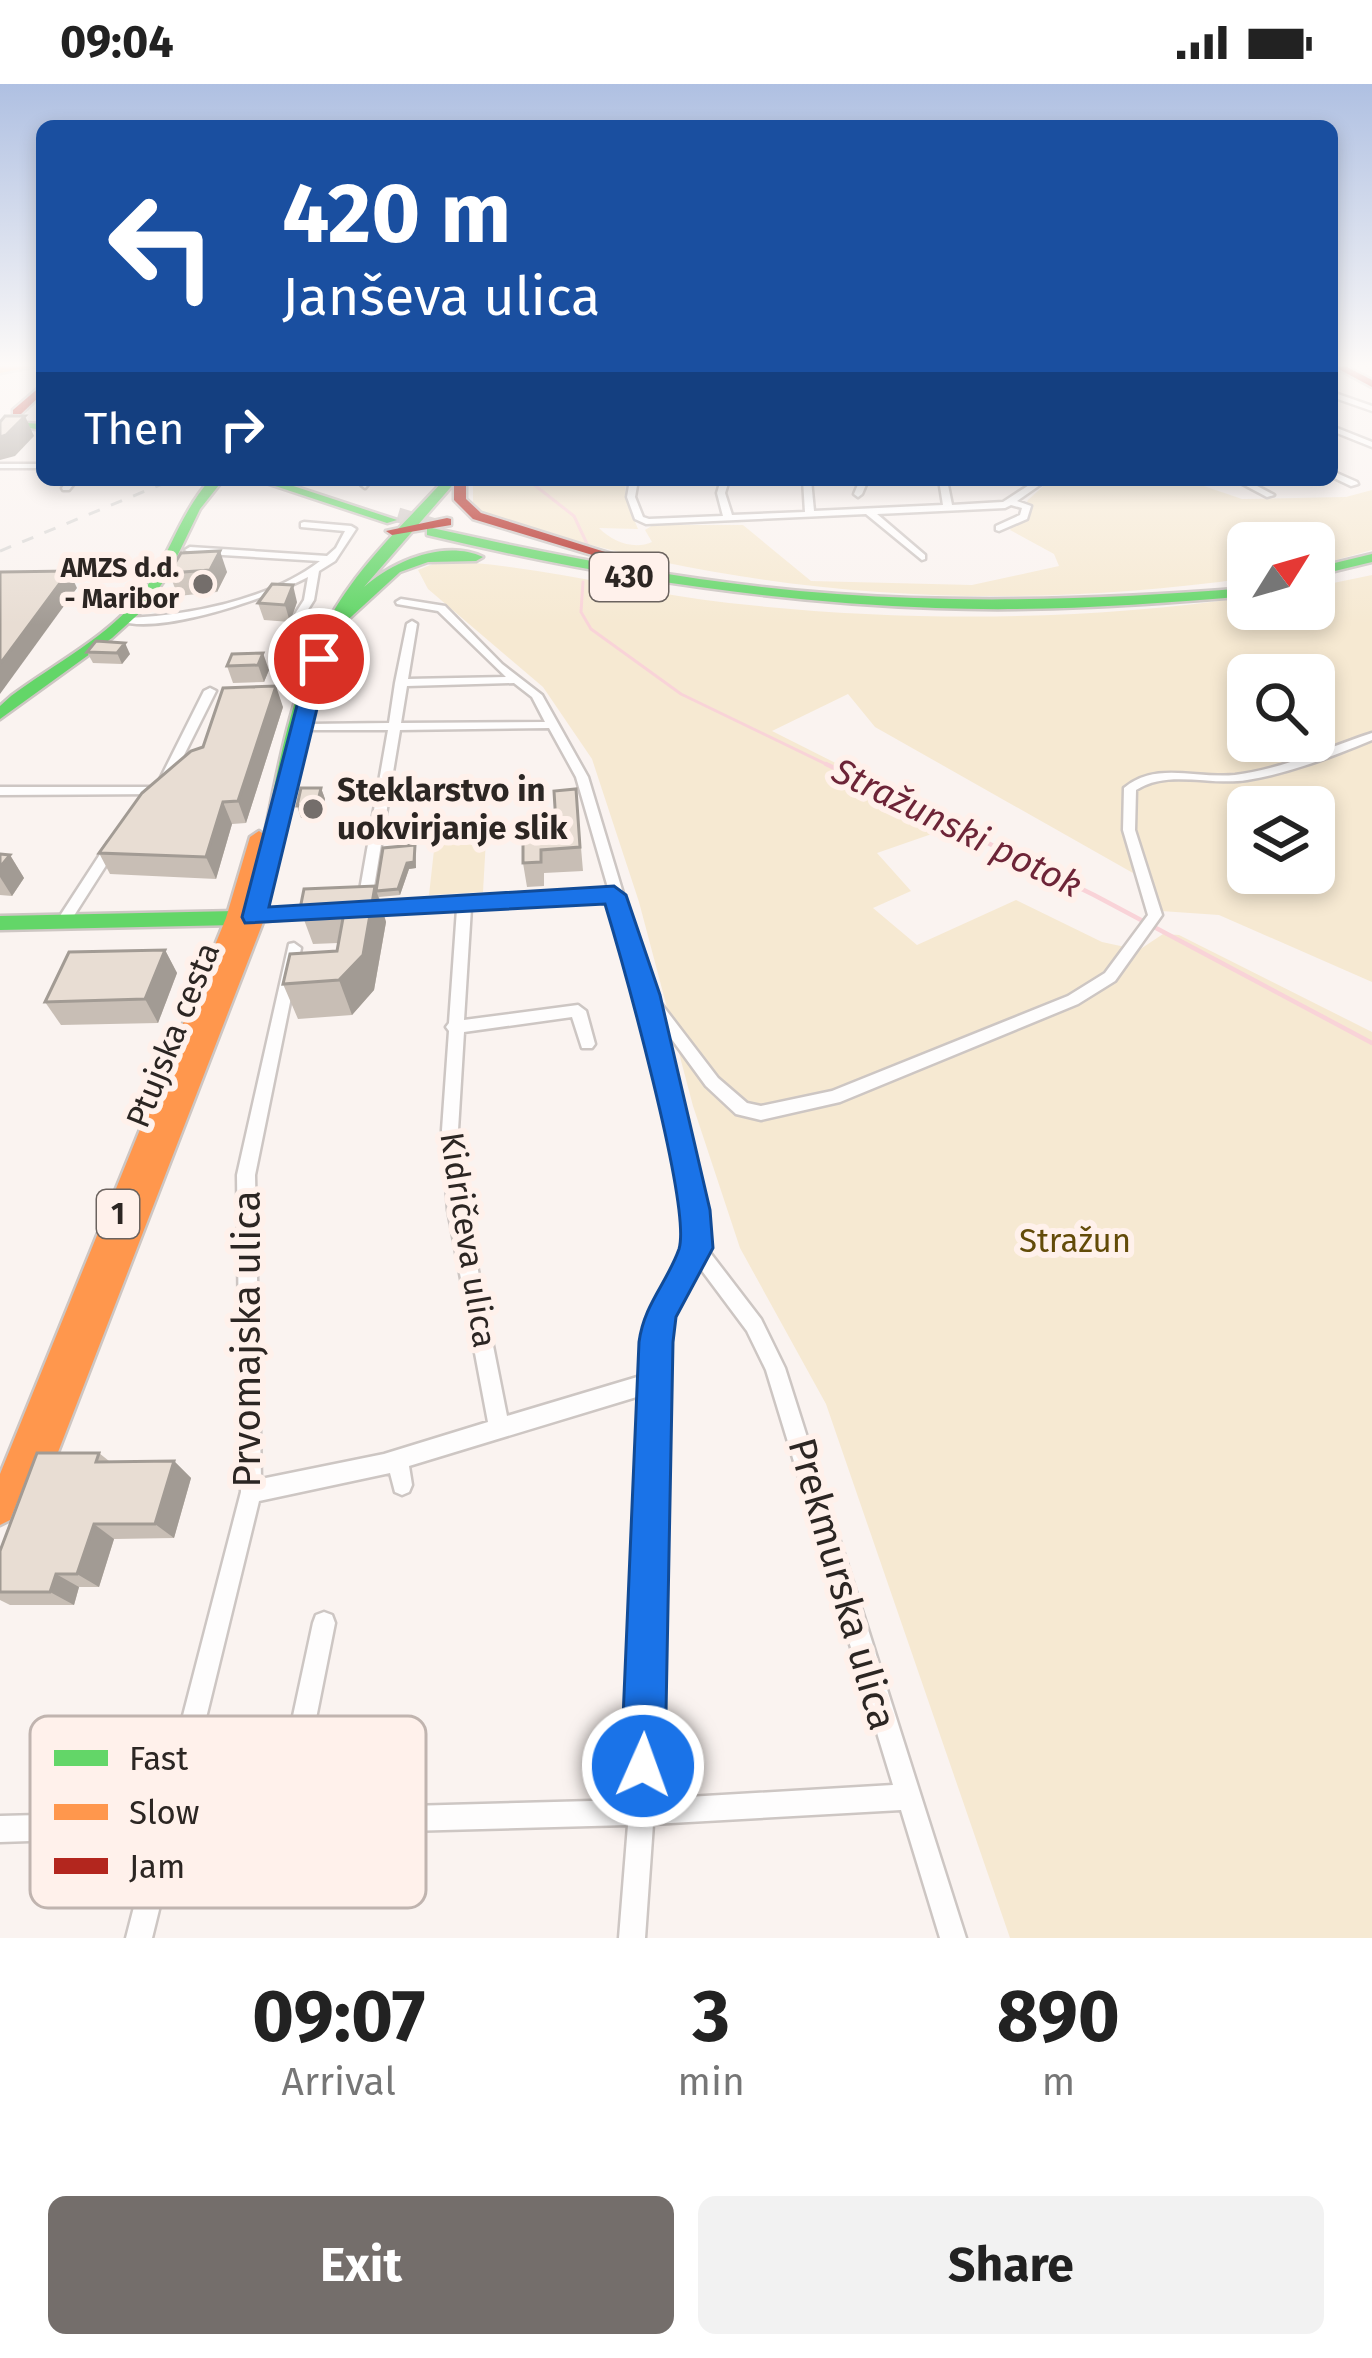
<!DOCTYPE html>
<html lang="en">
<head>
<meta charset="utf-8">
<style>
  :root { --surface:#fff; --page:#f2f2f2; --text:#222; --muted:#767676; --accent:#746e6b }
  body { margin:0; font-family:"Fira Sans",sans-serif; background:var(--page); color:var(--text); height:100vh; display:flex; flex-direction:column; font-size:45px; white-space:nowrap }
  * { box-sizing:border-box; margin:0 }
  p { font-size:39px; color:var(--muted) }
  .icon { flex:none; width:66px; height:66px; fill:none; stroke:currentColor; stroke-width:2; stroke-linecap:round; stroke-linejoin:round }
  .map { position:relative; height:1854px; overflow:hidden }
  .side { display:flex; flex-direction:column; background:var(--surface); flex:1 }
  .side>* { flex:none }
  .top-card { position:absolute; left:36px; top:36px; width:1302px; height:366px; border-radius:18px; box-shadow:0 6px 18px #0003; background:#1a4fa0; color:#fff; overflow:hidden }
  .needle { width:78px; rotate:53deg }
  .fabs { position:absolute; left:1227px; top:438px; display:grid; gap:24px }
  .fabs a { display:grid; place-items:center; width:108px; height:108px; border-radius:18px; background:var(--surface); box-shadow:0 6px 18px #0003; font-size:60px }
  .pin { position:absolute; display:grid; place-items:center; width:102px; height:102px; color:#fff; margin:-51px; border:6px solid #fff; border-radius:50%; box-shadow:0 3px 12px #0007 }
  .me { position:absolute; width:132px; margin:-66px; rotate:2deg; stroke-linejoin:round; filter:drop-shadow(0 0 9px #0008) }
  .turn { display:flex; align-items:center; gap:42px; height:252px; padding:0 48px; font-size:54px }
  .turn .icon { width:156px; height:156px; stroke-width:2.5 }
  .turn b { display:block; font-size:84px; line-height:102px }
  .then { display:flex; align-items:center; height:114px; padding:0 48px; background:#0003; gap:24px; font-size:45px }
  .eta { display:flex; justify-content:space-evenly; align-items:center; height:204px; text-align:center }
  .eta b { font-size:72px; font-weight:700; line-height:84px }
  .cta { display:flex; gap:24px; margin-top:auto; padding:24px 48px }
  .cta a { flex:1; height:138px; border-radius:18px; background:var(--accent); color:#fff; font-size:48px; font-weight:700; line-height:138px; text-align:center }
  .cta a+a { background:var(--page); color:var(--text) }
  .status { display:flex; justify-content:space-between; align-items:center; height:84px; padding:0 60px; background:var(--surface); direction:ltr }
  .status svg { height:33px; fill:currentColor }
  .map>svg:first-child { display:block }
  .green { fill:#f6e9d2; fill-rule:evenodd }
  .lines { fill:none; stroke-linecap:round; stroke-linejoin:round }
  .stream-far1 { stroke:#f9d3d8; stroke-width:3 }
  .stream { stroke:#f9d3d8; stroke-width:4.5 }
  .highway-tunnel { stroke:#d1cac7; stroke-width:15; stroke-dasharray:15 8; stroke-linecap:butt }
  .street-casing { stroke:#cdc6c3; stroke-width:5 }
  .fast-casing { stroke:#cdc6c3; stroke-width:5 }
  .slow-casing { stroke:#cdc6c3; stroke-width:5 }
  .jam-casing { stroke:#cdc6c3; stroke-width:5 }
  .street { fill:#fefdfd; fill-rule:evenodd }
  .fast { fill:#63d668; fill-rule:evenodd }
  .slow { fill:#ff974d; fill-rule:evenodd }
  .jam { fill:#b3261e; fill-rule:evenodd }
  .rail { stroke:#dad8d6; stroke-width:3; stroke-dasharray:12 12; stroke-linecap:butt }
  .wall { fill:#c8beb5 }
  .shaded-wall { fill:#a29b94 }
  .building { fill:#e8ddd3; stroke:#a29b94; stroke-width:3 }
  .route { fill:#1a73e8; stroke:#114b97; stroke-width:3 }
  .poi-dot { fill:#746e6b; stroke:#fff1eb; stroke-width:4.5 }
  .labels { text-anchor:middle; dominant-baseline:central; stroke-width:12; stroke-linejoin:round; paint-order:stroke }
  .far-poi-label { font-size:27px; font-weight:bold; fill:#2c2623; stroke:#fff1eb; text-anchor:end }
  .shield { fill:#fff1eb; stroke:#6b635f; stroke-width:3 }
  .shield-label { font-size:30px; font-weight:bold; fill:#2c2623 }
  .poi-label { font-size:33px; font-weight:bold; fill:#2c2623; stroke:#fff1eb; text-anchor:start }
  .street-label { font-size:33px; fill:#2c2623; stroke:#fff1eb }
  .park-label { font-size:33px; fill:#624b08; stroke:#fff1eb }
  .water-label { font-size:36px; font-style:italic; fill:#6d2437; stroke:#fff1eb }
  .near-street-label { font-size:39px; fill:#2c2623; stroke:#fff1eb }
  .key { fill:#fff1eb; stroke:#c0b4af; stroke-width:3 }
  .key-label { font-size:33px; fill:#2c2623 }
</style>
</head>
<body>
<div class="status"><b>09:04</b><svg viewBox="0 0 49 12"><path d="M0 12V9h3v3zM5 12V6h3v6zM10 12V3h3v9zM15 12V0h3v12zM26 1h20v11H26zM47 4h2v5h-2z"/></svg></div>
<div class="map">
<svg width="1372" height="1854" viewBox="0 0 1372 1854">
  <rect width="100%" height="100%" fill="#faf3f0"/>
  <g class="green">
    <path d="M 473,396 L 626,396 L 625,413 L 638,445 L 599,444 C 613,458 634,466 652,458 L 645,446 L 653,441 L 743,441 L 811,497 L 972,501 L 1059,482 L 1054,470 L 1010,446 L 1028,416 L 1050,396 L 1186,396 L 1242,415 L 1346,413 L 1372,406 L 1372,466 L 1314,482 L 1314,459 L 1248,459 L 1248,494 C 1017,527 783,516 558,452 C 532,445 492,442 473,421 Z"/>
    <path d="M 440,477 C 536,480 633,508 729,519 C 900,538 1078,538 1248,513 L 1248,525 L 1314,525 L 1314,503 L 1372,491 L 1372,898 L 1219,831 L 1161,827 L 1154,803 L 1140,793 L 875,643 L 848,610 L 772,647 L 897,710 L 949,744 L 877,769 L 911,807 L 873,824 L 917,861 L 1016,816 L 1102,858 L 1139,866 L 1163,850 L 1179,851 L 1372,948 L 1372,1854 L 1010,1854 L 826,1320 L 740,1164 L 693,1022 L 639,818 L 592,675 L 543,603 L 428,505 L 418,486 ZM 1248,591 L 1314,591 L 1314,657 L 1248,657 ZM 1248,723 L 1314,723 L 1314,789 L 1248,789 Z"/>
    <path d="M 486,755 L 483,808 L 429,811 L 435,757 Z"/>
  </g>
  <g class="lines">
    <g class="stream-far1">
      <path d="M 528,396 L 574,432 L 588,462"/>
      <path d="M 583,498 L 581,528 L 591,545 L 681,610 L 832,683"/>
    </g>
    <path class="stream" d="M 826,680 L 1094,811 L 1372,959"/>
    <path class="highway-tunnel" d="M 398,431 L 439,443"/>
    <g class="street-casing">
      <g id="street">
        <path d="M 1332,308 L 1372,322 L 1372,327 L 1332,313 Z"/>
        <path d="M 1332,342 L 1372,358 L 1372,363 L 1332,347 Z"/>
        <rect x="0" y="380" width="42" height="4"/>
        <path d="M 1332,387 L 1357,398 L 1358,400 L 1351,402 L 1332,393 Z"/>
        <path d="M 68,396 L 77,396 L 69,406 L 63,406 L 62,404 Z"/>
        <path d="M 364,396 L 372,396 L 365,404 L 361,401 Z"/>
        <path d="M 630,396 L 638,396 L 635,413 L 643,433 L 649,435 L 723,432 L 717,409 L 721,396 L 729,396 L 725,409 L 732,431 L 805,428 L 803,396 L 811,396 L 814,427 L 943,421 L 939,396 L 947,396 L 952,421 L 1003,418 L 1037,396 L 1047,396 L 1017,417 L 1031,422 L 1027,435 L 999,447 L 996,446 L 996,442 L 1020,431 L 1022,424 L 1011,421 L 1005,424 L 877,430 L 925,471 L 925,475 L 922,476 L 866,430 L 646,440 L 635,435 L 627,413 Z"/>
        <path d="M 860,396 L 868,396 L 862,410 L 858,413 L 854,410 Z"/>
        <path d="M 1235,396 L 1246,396 L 1274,411 L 1267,413 Z"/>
        <path d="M 304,438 L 351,442 L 356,445 L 335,477 L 319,487 L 314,516 L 302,535 L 293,533 L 304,516 L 308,493 C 269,514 161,551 120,537 L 125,534 C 187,532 270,516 320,477 L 190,469 L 185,466 L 190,463 L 327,472 L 336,464 L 345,447 L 301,443 L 301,439 Z"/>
        <path d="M 401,515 L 445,522 L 502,580 L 542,611 L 588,693 L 653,909 L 718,994 L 747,1019 L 761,1022 L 832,1007 L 1068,912 L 1105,889 L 1148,831 L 1123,746 L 1124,704 C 1156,677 1196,695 1235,691 C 1283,685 1326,664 1372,649 L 1372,656 C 1331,673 1290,689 1247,696 C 1210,702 1168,685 1136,706 L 1135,746 L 1162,831 L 1115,897 L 1078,920 L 840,1018 L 761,1036 L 736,1030 L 706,1002 L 660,939 L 705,1139 L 705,1162 L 761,1235 L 785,1284 L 966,1854 L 940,1854 L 901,1726 L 653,1740 L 645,1854 L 619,1854 L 628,1741 L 177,1753 L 152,1854 L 126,1854 L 152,1753 L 0,1758 L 0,1732 L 158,1728 L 241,1408 L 237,1091 L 289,860 L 294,859 L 301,864 L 255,1091 L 261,1395 L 384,1370 L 488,1338 L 448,1126 L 442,1046 L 449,947 L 446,943 L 449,939 L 457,825 L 360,829 L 357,823 L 388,646 L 310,646 L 304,643 L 310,640 L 389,639 L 395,599 L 407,540 L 412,537 L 417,540 L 408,595 L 506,593 L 438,527 L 397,520 L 396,518 ZM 514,599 L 532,613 L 545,638 L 401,639 L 407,602 ZM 549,644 L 576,693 L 609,807 L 371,821 L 400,646 ZM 611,816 L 639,911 L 687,1139 L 687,1163 L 650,1231 L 644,1291 L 507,1332 L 466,1126 L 458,1046 L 464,948 L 572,933 L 582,964 L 592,964 L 595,960 L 586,927 L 578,921 L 464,936 L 471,824 ZM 697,1180 L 747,1247 L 766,1286 L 893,1701 L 654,1715 L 663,1298 L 668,1232 ZM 643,1311 L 629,1716 L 298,1725 L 335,1539 L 332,1531 L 324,1528 L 316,1531 L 313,1539 L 273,1725 L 183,1728 L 259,1417 L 390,1389 L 395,1408 L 402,1411 L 409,1408 L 412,1401 L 409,1382 Z"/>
        <path d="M 210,604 L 216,607 L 169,701 L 164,704 L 164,710 L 0,711 L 0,703 L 158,703 L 157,701 L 204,607 Z"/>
        <path d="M 113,757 L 119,761 L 68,841 L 58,841 L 56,838 L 58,835 L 108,758 Z"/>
        <path d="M 318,824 L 323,826 L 325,829 L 323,832 L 255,838 L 248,833 L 255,828 Z"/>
      </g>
    </g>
    <g class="fast-casing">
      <g id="fast">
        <path d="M 7,338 L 42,340 L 42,346 L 6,340 Z"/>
        <path d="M 210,396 L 223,396 L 200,425 L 168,491 L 144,525 L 112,554 L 0,635 L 0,622 L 11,612 C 55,579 109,553 143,508 C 169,473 180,429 210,396 Z"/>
        <path d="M 257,396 L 275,396 L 397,436 L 387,439 Z"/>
        <path d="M 444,396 L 457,396 L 364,503 C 393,477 445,455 483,473 L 476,477 L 428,478 L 400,488 L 340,543 L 308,629 L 275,788 L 273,792 L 259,792 L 257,788 C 275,705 286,615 327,539 C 356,484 403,441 444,396 Z"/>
        <path d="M 432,444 C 566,474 700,500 837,510 C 975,520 1111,515 1248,504 L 1248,512 C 1144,521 1040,528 936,524 C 764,518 595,491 427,451 L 427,445 Z"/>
        <path d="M 1372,470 L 1372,478 L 1314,492 L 1314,484 Z"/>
        <path d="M 236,827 L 246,834 L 236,841 L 0,846 L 0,832 Z"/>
      </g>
    </g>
    <g class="slow-casing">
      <g id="slow">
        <path d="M 35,282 L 0,289 L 0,283 Z"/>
        <path d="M 259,747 L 268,753 L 260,784 L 273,784 L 275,788 L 265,833 L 43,1407 L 33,1412 L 22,1406 L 10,1436 L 0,1441 L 0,1390 L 226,834 L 250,753 Z"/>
      </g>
    </g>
    <g class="jam-casing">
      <g id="jam">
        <path d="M 1333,282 L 1345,282 L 1372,296 L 1372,303 Z"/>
        <path d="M 42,301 L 42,310 L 21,330 L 13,330 L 13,326 Z"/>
        <path d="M 454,396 L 466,396 L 466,415 L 481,429 L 621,473 L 609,476 L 473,435 L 454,416 Z"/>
        <path d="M 447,434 L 451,435 L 451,441 L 392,451 L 386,447 Z"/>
      </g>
    </g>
    <use href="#street" class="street"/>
    <use href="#fast" class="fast"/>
    <use href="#slow" class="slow"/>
    <use href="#jam" class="jam"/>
    <path class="rail" d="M 0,467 L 172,396"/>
  </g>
  <g class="wall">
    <path d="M 181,469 L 227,488 L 217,508 L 178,512 L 169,489 Z"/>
    <path d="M 297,518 L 290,538 L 264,536 L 258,519 Z"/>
    <path d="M 87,568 L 130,570 L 122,580 L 93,579 Z"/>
    <path d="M 232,570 L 269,586 L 264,598 L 233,599 L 227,582 Z"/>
    <path d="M 283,623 L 246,739 L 232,740 L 216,795 L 110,790 L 99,769 L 203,663 Z"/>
    <path d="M 321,704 L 325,715 L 321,733 L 301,734 L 297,722 Z"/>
    <path d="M 576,705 L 583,787 L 544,789 L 544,802 L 527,803 L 523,779 L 556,740 Z"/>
    <path d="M 415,761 L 416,784 L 409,785 L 400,811 L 379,813 L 386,838 L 374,906 L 352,931 L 298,935 L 283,900 L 337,867 L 338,859 L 313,860 L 300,825 L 376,805 Z"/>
    <path d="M 0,770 L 10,771 L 24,794 L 12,812 L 0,811 Z"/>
    <path d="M 165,866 L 177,889 L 158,939 L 61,941 L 45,918 Z"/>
    <path d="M 99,1369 L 109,1377 L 174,1377 L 191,1394 L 174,1454 L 114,1455 L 99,1503 L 79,1503 L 74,1521 L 10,1521 L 0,1516 L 0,1467 Z"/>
  </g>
  <g class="shaded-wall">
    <path d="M 25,332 L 34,352 L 15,372 L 0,376 L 0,353 Z"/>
    <path d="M 220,467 L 227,488 L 217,508 L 210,486 Z"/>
    <path d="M 69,487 L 77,504 L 0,610 L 0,580 Z"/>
    <path d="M 293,501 L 297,518 L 290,538 L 285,521 Z"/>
    <path d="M 125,559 L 130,570 L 122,580 L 117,569 Z"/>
    <path d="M 263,569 L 269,586 L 264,598 L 258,581 Z"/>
    <path d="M 276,602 L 283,623 L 246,739 L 238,717 Z"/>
    <path d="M 321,704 L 325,715 L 321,733 L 317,721 Z"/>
    <path d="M 223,718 L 232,740 L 216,795 L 206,773 Z"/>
    <path d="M 415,761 L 416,784 L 409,785 L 400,811 L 398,805 Z"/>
    <path d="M 10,771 L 24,794 L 12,812 L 0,793 L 0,783 Z"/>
    <path d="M 375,802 L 386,838 L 374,906 L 352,931 L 339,896 Z"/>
    <path d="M 165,866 L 177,889 L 158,939 L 145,915 Z"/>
    <path d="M 174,1377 L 191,1394 L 174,1454 L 155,1440 Z"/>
    <path d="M 94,1440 L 114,1455 L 99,1503 L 77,1490 Z"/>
    <path d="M 56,1490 L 79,1503 L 74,1521 L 50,1508 Z"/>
  </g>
  <g class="building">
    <path d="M 5,332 L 25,332 L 6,351 L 0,353 L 0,338 Z"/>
    <path d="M 220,467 L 210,486 L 169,489 L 181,469 Z"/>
    <path d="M 69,487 L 0,580 L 0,488 Z"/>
    <path d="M 272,500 L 293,501 L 285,521 L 258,519 Z"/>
    <path d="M 96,557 L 125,559 L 117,569 L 87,568 Z"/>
    <path d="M 263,569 L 258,581 L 227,582 L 232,570 Z"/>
    <path d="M 276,602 L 238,717 L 223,718 L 206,773 L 99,769 L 142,709 L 191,667 L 203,663 L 223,604 Z"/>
    <path d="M 301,704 L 321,704 L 317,721 L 297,722 Z"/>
    <path d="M 576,705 L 580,763 L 541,766 L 541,778 L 523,779 L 523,742 L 556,740 L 554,707 Z"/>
    <path d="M 415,761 L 414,778 L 407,779 L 398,805 L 376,807 L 383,764 Z"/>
    <path d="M 0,770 L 10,771 L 0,783 Z"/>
    <path d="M 375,802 L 363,871 L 339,896 L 283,900 L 290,870 L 337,867 L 345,823 L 300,825 L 304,805 Z"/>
    <path d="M 165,866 L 145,915 L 45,918 L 69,868 Z"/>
    <path d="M 37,1369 L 99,1369 L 96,1378 L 174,1377 L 155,1440 L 94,1440 L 77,1490 L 56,1490 L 50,1508 L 0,1508 L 0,1467 Z"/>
  </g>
  <linearGradient id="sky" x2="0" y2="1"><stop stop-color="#afc0e2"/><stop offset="0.52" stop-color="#fdfaf8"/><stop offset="1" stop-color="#fdfaf8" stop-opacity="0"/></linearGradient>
  <rect width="1372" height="541" fill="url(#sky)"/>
  <path class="route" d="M 319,569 L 329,575 L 269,823 L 614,802 L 626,811 L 660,911 L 710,1126 L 713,1164 L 676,1233 L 673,1258 L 665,1682 L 658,1698 L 643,1704 L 627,1698 L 621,1682 L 639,1258 C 644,1220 667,1199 679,1165 C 692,1123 621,873 605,820 L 245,839 L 242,833 L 309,575 Z"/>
  <g class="poi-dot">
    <circle cx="203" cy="500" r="12"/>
    <circle cx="313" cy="725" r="12"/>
  </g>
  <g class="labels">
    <g class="far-poi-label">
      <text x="179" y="484">AMZS d.d.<tspan x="179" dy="31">- Maribor</tspan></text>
    </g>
    <g class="shield">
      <rect x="590" y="469" width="78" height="48" rx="9"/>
      <rect x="97" y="1106" width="42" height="48" rx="9"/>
    </g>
    <g class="shield-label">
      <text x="629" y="493">430</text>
      <text x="118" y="1130">1</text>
    </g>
    <g class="poi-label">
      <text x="337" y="706">Steklarstvo in<tspan x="337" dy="38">uokvirjanje slik</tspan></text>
    </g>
    <g class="street-label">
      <text transform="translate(173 951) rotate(-68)">Ptujska cesta</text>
      <text transform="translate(468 1156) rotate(81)">Kidričeva ulica</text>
    </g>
    <g class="park-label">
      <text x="1075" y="1157">Stražun</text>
    </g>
    <g class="water-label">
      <text transform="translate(957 744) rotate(26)">Stražunski potok</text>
    </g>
    <g class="near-street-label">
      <text transform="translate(247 1255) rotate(-90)">Prvomajska ulica</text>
      <text transform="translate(842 1500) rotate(74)">Prekmurska ulica</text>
    </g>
  </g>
  <rect x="30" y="1632" width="396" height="192" rx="18" class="key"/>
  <rect x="54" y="1666" width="54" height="16" fill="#63d668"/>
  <rect x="54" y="1720" width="54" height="16" fill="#ff974d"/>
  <rect x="54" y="1774" width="54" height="16" fill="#b3261e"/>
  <g class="key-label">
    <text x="129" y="1686">Fast</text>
    <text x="129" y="1740">Slow</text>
    <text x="129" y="1794">Jam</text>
  </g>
</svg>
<div class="fabs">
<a><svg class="needle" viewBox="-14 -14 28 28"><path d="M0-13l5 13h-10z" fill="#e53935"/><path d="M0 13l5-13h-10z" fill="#767676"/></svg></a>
<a><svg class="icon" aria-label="search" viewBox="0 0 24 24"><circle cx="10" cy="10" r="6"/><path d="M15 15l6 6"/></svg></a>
<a><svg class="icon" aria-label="layers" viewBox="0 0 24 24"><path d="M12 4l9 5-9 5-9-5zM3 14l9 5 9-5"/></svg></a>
</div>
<div class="pin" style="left:319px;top:575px;background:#d93025"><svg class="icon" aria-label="arrive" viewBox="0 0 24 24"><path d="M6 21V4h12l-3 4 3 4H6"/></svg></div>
<svg class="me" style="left:643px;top:1682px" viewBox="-20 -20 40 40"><circle r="17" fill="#1a73e8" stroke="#fff" stroke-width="3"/><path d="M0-11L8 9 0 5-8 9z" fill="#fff"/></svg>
<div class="top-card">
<div class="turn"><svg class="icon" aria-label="left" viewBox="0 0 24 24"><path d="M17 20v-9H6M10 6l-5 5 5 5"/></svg><div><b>420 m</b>Janševa ulica</div></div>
<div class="then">Then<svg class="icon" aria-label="right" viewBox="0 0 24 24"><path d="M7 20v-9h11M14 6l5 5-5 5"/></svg></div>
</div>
</div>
<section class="side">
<div class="eta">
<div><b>09:07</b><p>Arrival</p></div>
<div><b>3</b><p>min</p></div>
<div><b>890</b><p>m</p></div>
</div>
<div class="cta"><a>Exit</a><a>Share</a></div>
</section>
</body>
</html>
